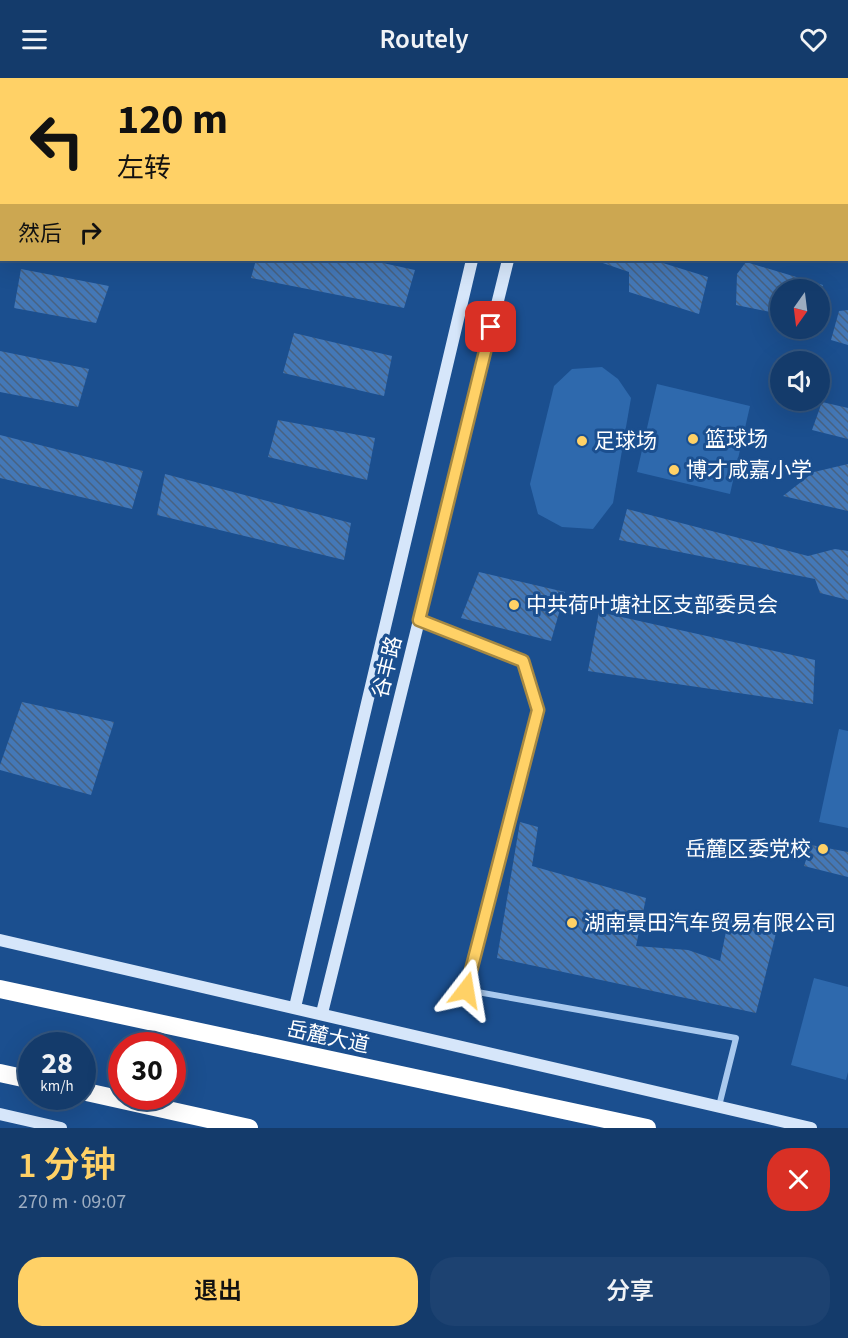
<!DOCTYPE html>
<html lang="zh">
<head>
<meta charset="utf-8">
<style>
  :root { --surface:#143b6b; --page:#1d4271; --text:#f1f3f6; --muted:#9dadc1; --line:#33557e; --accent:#ffd166 }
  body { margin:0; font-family:"Source Sans 3","Noto Sans SC",sans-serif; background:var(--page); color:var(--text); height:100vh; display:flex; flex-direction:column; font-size:22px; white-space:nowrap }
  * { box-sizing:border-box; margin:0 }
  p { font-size:20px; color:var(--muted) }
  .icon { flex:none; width:33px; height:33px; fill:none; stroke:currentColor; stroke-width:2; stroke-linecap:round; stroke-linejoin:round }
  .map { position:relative; height:1050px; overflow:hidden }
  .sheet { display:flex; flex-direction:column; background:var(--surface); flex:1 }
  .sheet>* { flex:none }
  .hud { position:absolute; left:0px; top:0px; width:849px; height:183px; box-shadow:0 6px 24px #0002,0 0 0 2px var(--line); background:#ffd166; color:#111; overflow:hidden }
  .needle { width:39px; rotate:194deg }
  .tools { position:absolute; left:770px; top:201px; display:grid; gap:12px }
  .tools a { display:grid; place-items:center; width:60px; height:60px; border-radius:50%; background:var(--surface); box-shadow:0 6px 24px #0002,0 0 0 2px var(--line); font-size:30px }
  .speed { position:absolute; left:18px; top:954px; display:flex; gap:12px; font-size:30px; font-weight:700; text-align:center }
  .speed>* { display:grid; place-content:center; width:78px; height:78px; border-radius:50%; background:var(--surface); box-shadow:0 6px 24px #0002,0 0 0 2px var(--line); line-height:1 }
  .speed small { font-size:15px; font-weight:400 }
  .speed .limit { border:9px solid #d22; background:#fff; color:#111 }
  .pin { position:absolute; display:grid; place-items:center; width:51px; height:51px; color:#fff; margin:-26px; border-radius:12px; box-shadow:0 3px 9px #0006 }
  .me { position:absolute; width:66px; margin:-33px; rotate:14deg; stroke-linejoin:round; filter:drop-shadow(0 0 4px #0008) }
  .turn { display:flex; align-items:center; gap:21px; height:126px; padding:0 18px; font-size:27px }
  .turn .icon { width:78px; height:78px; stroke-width:2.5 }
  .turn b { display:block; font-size:42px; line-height:51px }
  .then { display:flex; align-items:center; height:57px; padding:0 18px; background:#0003; gap:12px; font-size:22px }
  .round { display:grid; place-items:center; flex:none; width:63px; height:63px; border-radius:24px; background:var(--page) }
  .headline { display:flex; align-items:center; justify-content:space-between; height:102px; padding:0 18px }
  h1 { font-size:36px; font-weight:600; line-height:45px; color:var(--accent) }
  .action { display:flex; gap:12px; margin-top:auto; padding:12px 18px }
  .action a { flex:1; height:69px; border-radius:24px; background:var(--accent); color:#111; font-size:24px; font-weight:600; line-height:69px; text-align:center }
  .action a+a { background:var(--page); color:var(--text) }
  header { display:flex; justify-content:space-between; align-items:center; height:78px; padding:0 18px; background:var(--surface); font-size:27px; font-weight:600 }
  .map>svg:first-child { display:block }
  .pitch { fill:#2e69ad }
  .building { fill:url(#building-back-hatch) }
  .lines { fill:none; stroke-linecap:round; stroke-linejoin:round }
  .street { stroke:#a9c9ee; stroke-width:6 }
  .secondary { stroke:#d6e6fa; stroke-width:12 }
  .highway { stroke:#fff; stroke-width:18 }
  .route-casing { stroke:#a68842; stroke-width:15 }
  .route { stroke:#ffd166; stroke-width:10 }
  .poi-dot { fill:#ffd166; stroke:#1b4f8f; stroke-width:2 }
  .labels { text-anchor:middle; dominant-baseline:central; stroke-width:6; stroke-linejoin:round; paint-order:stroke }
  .poi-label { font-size:21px; fill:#fff; stroke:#1b4f8f; text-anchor:start }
  .street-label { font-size:21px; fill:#fff; stroke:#1b4f8f }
</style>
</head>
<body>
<header><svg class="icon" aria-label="menu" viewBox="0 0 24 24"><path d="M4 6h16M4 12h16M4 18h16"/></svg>Routely<svg class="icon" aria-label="heart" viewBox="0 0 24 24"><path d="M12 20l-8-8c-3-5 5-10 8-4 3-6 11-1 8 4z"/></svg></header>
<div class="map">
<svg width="848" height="1050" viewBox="0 0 848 1050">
  <defs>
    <pattern id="building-back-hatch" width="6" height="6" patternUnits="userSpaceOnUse" patternTransform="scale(1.5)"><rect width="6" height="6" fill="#4478b7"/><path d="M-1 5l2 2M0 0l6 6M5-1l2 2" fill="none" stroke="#486282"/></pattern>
  </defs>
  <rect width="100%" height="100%" fill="#1b4f8f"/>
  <g class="pitch">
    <path d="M 602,289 L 618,301 L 631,320 L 613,425 L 593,451 L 562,449 L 538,436 L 530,406 L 554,308 L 572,291 Z"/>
    <path d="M 657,306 L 750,328 L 730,416 L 637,394 Z"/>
    <path d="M 839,651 L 848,653 L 848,750 L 819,744 Z"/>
    <path d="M 814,900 L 848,909 L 848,994 L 846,1002 L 791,987 Z"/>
  </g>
  <g class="building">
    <path d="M 256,182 L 369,182 L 415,192 L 404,230 L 251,200 Z"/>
    <path d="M 594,182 L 653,182 L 708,199 L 699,236 L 629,214 L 629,194 Z"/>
    <path d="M 746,184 L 823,207 L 819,217 L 819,212 L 780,212 L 780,236 L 736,227 L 737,196 Z"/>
    <path d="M 21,191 L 109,208 L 96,245 L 14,230 Z"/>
    <path d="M 848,232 L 848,267 L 831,262 L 839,233 Z"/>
    <path d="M 294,255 L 392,278 L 384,318 L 283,295 Z"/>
    <path d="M 0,273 L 89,291 L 78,329 L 0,314 Z"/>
    <path d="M 822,324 L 848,330 L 848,361 L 812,352 Z"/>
    <path d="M 278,342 L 375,360 L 367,402 L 268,379 Z"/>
    <path d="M 0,357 L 143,393 L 132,431 L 0,400 Z"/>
    <path d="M 848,386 L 848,433 L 783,418 L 814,394 Z"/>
    <path d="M 165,396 L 351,445 L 344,482 L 157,437 Z"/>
    <path d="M 627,431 L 808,478 L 835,471 L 848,473 L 848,522 L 820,515 L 815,501 L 619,462 Z"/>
    <path d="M 479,494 L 565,514 L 551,563 L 461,540 Z"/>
    <path d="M 599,534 L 815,582 L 813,626 L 588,593 Z"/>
    <path d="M 22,624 L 114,644 L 91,717 L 0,692 L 0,687 Z"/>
    <path d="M 520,744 L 538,749 L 532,788 L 646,820 L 636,868 L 688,872 L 720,883 L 729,839 L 777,851 L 756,935 L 497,880 Z"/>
    <path d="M 811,767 L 848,774 L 848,799 L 804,788 Z"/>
  </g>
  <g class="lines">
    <g class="street">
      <path d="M 35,2 L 35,0"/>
      <path d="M 0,129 L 2,123"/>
      <path d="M 419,542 L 523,583 L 538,632 L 466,912 L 736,960 L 719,1028"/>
    </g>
    <g class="secondary">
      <path d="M 205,0 L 211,2"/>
      <path d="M 514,2 L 514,0"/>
      <path d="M 552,2 L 552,0"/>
      <path d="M 0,862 L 811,1050"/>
      <path d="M 295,929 L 472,182"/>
      <path d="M 322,935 L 508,182"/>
      <path d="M 0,1036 L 61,1050"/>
    </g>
    <g class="highway">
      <path d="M 0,911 L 647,1050"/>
      <path d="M 0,995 L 32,1002"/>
      <path d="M 82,1013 L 249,1050"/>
    </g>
  </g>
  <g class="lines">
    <g class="route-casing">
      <path id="route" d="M 466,912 L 538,632 L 523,583 L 419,542 L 491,249"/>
    </g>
    <use href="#route" class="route"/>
  </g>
  <g class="poi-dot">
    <circle cx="693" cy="361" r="6"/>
    <circle cx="582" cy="363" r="6"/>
    <circle cx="674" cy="392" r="6"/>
    <circle cx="514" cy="527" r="6"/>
    <circle cx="823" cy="771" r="6"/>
    <circle cx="572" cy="845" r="6"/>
  </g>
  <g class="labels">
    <g class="poi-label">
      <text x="705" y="361">篮球场</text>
      <text x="594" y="363">足球场</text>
      <text x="686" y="392">博才咸嘉小学</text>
      <text x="526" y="527">中共荷叶塘社区支部委员会</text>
      <text x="811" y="771" text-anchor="end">岳麓区委党校</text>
      <text x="584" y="845">湖南景田汽车贸易有限公司</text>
    </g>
    <g class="street-label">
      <text transform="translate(387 589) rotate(-76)">谷丰路</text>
      <text transform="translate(328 959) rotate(12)">岳麓大道</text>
    </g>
  </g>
</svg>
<div class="tools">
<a><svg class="needle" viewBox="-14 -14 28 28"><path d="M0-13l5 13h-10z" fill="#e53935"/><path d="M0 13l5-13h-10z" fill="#9dadc1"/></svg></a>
<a><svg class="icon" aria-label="sound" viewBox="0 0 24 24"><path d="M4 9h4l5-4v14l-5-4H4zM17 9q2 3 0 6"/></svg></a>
</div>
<div class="speed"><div>28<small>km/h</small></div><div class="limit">30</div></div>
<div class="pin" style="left:491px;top:249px;background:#d93025"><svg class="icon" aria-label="arrive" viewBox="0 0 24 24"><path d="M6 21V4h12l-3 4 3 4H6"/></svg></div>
<svg class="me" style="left:466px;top:912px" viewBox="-20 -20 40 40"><path d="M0-17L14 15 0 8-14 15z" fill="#ffd166" stroke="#fff" stroke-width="4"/></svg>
<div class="hud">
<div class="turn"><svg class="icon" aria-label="left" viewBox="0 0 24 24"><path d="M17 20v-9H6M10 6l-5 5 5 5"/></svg><div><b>120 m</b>左转</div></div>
<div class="then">然后<svg class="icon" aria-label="right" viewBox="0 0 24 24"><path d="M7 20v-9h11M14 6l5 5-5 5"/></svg></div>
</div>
</div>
<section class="sheet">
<div class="headline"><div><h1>1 分钟</h1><p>270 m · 09:07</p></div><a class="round" style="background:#d93025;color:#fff"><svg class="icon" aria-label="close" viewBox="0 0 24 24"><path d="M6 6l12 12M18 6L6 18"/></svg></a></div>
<div class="action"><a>退出</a><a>分享</a></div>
</section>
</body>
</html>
